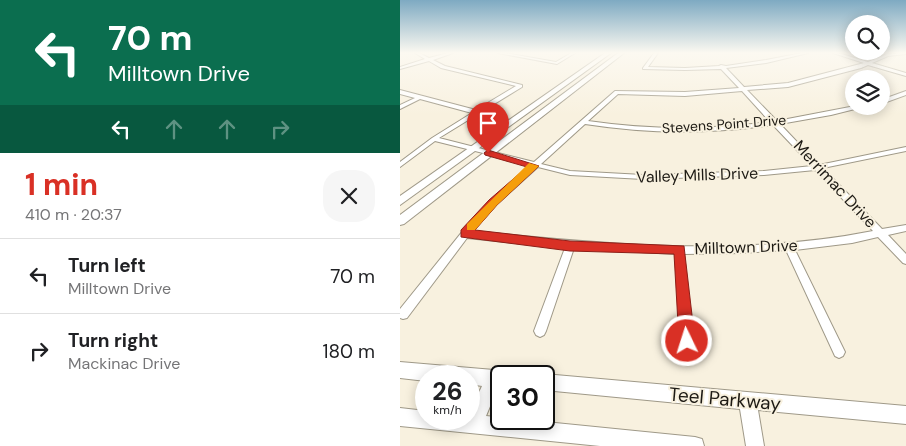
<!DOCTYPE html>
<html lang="en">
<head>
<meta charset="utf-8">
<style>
  :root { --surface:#fff; --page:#f6f6f6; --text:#202124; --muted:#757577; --line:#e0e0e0; --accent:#d93025 }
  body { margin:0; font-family:"DM Sans",sans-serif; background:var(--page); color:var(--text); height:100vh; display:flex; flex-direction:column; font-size:19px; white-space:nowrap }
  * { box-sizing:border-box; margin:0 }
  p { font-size:16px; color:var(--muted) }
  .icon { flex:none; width:28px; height:28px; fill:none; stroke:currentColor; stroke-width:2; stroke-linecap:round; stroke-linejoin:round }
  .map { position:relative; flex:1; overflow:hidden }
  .side { display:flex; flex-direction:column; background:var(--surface); width:400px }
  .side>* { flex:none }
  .guide { background:#0b6e4f; color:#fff; overflow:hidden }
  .fabs { position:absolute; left:445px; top:15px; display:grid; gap:10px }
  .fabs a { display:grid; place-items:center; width:45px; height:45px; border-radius:50%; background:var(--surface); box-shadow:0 2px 12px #0003; font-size:25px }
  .speed { position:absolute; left:15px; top:365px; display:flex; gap:10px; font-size:25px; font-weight:700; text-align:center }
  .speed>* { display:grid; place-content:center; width:65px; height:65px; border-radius:50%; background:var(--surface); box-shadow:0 2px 12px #0003; line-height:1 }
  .speed small { font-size:12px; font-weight:400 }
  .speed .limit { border:2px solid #111; border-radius:8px; background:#fff; color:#111 }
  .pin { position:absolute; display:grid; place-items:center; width:42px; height:42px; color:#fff; margin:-51px -21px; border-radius:50% 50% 50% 0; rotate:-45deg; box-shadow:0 0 5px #0007 }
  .pin .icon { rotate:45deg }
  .me { position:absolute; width:55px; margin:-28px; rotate:356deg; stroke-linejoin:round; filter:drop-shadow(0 0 4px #0008) }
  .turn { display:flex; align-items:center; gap:18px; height:105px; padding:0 25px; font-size:22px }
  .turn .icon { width:65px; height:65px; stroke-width:2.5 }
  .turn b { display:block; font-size:35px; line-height:42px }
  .lanes { display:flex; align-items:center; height:48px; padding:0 25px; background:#0003; justify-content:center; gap:25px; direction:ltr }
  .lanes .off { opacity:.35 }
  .round { display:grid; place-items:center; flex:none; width:52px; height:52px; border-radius:20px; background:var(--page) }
  .head { display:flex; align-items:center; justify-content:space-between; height:85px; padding:0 25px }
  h1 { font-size:30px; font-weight:700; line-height:38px; color:var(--accent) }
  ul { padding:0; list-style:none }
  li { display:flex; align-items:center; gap:15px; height:75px; padding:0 25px; border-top:1px solid var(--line) }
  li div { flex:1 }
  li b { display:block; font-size:19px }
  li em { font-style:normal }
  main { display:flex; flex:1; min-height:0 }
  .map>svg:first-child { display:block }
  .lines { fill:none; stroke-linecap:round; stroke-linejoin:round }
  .minor-casing { stroke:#9f9988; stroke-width:2 }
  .major-casing { stroke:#9f9988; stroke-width:2 }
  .minor { fill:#fff; fill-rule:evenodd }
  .major { fill:#fff; fill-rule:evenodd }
  .route { fill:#d93025; stroke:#8d1f18 }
  .slow { fill:#f59e0b }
  .labels { text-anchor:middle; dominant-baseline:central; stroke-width:4; stroke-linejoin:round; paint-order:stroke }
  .far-street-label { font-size:14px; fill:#1d1a14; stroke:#f8f1df }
  .street-label { font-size:16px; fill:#1d1a14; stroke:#f8f1df }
  .near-street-label { font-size:19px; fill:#1d1a14; stroke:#f8f1df }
</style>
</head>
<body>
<main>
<section class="side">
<div class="guide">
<div class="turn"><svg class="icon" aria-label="left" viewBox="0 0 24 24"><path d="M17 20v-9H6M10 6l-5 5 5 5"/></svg><div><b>70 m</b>Milltown Drive</div></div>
<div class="lanes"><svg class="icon" aria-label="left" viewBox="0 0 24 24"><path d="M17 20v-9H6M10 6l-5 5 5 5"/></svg><svg class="icon off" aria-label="ahead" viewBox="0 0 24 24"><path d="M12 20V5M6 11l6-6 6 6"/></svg><svg class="icon off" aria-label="ahead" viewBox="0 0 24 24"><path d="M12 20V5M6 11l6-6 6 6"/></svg><svg class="icon off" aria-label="right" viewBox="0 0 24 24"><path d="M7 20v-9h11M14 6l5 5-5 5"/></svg></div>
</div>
<div class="head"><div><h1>1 min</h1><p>410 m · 20:37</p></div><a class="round"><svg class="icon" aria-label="close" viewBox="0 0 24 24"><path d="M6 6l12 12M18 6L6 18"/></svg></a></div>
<ul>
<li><svg class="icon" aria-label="left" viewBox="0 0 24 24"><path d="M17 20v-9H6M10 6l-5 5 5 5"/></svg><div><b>Turn left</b><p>Milltown Drive</p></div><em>70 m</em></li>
<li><svg class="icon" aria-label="right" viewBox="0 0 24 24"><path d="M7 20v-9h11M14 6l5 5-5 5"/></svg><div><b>Turn right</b><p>Mackinac Drive</p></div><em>180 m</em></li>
</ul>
</section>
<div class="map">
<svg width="506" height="446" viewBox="0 0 506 446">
  <rect width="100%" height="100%" fill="#f8f1df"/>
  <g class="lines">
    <g class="minor-casing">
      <g id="minor">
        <path d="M 15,53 L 19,53 L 29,58 L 48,53 L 53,53 L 33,60 L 45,66 L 122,85 L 122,87 L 39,138 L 134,162 L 215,91 L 285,92 L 339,88 L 321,69 L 285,70 L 243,69 L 243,68 L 254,53 L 258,53 L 248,67 L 285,68 L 319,66 L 321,65 L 326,66 L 366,60 L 402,53 L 408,53 L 366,63 L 326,68 L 344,87 L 388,83 L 464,63 L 433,53 L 438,53 L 468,62 L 487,54 L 506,53 L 506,54 L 488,56 L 472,63 L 506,73 L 506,76 L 468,65 L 461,68 L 388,87 L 347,90 L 377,121 L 455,106 L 467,106 L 431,115 L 380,124 L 419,165 L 506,147 L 506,151 L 423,168 L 482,229 L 506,225 L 506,231 L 488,235 L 506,254 L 506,264 L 503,263 L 478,237 L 452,243 L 395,250 L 445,352 L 443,356 L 439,358 L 435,356 L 386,250 L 342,253 L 284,254 L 293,341 L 291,345 L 287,347 L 283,345 L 281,341 L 275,254 L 174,248 L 146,331 L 144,335 L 140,337 L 136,335 L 134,331 L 165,248 L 67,238 L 7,318 L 3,319 L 0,318 L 0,309 L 62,232 L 90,201 L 131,165 L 35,141 L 0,167 L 0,162 L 32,138 L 72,113 L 20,99 L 0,109 L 0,105 L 15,98 L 0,94 L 0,90 L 76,110 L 116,86 L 41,68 L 29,61 L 0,69 L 0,67 L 25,59 ZM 342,91 L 370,122 C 310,130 249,130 188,121 L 218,94 L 285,96 ZM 185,124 C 248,134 310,134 373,125 L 412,166 L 364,171 L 243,175 L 170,171 L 141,164 ZM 138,167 L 170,175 L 243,179 L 364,175 L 415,170 L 473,231 C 341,257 205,245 73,231 L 96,205 Z"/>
        <path d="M 98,53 L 105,53 L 156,62 L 171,53 L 175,53 L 157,64 Z"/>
        <path d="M 506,91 L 506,95 L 481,104 L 481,100 Z"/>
      </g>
    </g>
    <g class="major-casing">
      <g id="major">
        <path d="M 205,53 L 211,53 L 0,205 L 0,196 Z"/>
        <path d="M 218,53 L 224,53 L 4,224 L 0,225 L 0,215 Z"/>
        <path d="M 0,362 L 94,370 L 107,373 L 108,376 L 101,376 L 101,387 L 98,387 L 86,416 L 295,437 L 302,439 L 304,446 L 200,446 L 0,426 L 0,408 L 26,411 L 26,419 L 69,419 L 69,414 L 82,386 L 69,384 L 69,376 L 26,376 L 26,381 L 0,378 Z"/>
        <path d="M 144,374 L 506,406 L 506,424 L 358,410 L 364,446 L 346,446 L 340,409 L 144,390 L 144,376 L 138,376 Z"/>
      </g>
    </g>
    <use href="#minor" class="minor"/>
    <use href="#major" class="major"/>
  </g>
  <linearGradient id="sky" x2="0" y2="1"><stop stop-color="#7eaac2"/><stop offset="0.46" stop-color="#fcf9f1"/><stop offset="1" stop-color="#fcf9f1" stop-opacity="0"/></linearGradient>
  <rect width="506" height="115" fill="url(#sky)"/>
  <path class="route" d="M 88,150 L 139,166 L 97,205 L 75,230 L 170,241 L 284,246 L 295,341 L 292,347 L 287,349 L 281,347 L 279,341 L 274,254 L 170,251 L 61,237 L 61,230 L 89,200 L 127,167 L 85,155 L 84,153 Z"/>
  <path class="slow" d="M 129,163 L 139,166 L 97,205 L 75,230 L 67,230 L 67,224 Z"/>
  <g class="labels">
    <g class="far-street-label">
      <text transform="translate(324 124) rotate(-4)">Stevens Point Drive</text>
    </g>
    <g class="street-label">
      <text transform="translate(297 175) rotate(-2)">Valley Mills Drive</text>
      <text transform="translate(435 184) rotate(47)">Merrimac Drive</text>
      <text transform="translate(346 247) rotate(-2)">Milltown Drive</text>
    </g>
    <g class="near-street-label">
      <text transform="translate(325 399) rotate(5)">Teel Parkway</text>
    </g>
  </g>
</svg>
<div class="fabs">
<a><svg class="icon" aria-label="search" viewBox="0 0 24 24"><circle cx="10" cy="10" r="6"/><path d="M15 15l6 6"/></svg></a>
<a><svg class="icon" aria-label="layers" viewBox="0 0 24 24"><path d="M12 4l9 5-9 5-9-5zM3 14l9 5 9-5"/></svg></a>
</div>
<div class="speed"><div>26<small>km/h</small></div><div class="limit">30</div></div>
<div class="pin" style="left:88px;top:153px;background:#d93025"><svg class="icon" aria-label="arrive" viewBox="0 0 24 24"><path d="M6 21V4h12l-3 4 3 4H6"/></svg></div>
<svg class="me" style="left:287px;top:341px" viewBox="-20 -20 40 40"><circle r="17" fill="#d93025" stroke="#fff" stroke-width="3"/><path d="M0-11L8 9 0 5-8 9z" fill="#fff"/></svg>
</div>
</main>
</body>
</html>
